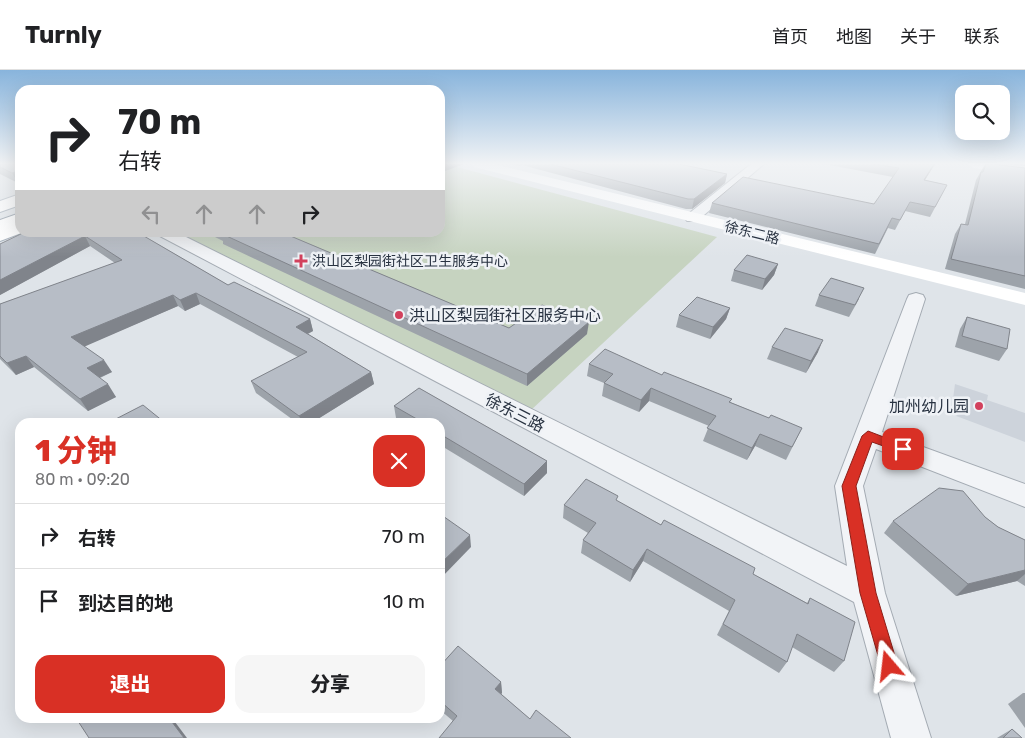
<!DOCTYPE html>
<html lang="zh">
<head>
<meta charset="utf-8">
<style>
  :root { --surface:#fff; --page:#f6f6f6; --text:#202124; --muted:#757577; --line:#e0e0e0; --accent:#d93025 }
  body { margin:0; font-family:Rubik,"Noto Sans SC",sans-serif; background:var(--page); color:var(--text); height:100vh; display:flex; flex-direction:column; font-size:19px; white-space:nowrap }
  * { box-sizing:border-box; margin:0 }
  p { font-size:16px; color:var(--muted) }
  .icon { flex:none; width:28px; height:28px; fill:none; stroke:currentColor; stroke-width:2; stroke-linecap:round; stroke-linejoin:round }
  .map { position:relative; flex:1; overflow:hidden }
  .panel { position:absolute; left:15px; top:348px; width:430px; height:305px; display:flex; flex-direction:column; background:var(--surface); border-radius:15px; box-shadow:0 5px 20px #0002 }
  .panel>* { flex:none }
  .top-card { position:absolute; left:15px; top:15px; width:430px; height:152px; border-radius:15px; box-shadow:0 5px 20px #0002; background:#fff; color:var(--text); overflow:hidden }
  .fabs { position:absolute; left:955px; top:15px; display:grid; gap:10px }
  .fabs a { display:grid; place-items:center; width:55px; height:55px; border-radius:10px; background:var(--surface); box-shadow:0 5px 20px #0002; font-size:25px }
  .pin { position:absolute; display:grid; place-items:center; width:42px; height:42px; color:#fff; margin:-21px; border-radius:10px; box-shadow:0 2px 8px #0006 }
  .me { position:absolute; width:55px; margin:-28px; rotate:343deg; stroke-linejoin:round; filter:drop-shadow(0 0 4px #0008) }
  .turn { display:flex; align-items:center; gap:18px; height:105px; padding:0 20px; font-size:22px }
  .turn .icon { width:65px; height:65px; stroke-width:2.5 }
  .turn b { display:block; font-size:35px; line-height:42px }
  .lanes { display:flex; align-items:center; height:48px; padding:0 20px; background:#0003; justify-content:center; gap:25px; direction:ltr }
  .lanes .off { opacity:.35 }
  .round { display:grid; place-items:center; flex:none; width:52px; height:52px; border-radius:15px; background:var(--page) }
  .summary { display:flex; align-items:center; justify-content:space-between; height:85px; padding:0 20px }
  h1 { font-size:30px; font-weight:800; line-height:38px; color:var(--accent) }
  .button { display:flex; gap:10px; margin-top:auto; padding:10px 20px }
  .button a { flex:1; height:58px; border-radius:15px; background:var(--accent); color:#fff; font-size:20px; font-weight:800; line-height:58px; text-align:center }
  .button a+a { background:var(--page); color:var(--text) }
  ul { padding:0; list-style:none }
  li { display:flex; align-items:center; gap:15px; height:65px; padding:0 20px; border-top:1px solid var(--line) }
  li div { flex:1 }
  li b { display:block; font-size:19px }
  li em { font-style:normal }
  header { display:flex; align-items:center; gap:30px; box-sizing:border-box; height:70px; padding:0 25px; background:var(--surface); border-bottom:1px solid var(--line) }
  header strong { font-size:24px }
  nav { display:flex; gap:28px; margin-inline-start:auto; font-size:18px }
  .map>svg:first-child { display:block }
  .built { fill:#cdd3db }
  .green { fill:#c6d3c0 }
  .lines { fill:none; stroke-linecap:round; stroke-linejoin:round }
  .street-casing { stroke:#a4abb3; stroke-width:2 }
  .primary-casing { stroke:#9ea9b5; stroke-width:2 }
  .highway-casing { stroke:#8692a0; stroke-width:2 }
  .street { fill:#f2f4f7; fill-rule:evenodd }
  .secondary { fill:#fff; fill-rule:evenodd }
  .primary { fill:#fff; fill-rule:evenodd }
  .highway { fill:#fff; fill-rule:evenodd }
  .wall { fill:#9da3aa }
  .shaded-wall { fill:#80848b }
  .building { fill:#b7bdc6; stroke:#80848b }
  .route { fill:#d93025; stroke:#8d1f18 }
  .poi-dot { fill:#d2415d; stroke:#eff2f6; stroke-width:2 }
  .labels { text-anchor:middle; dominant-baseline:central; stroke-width:5; stroke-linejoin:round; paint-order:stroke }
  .far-street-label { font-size:14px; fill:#283241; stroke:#eff2f6 }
  .far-poi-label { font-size:14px; fill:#283241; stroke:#eff2f6; text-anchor:start }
  .poi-label { font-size:16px; fill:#283241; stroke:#eff2f6; text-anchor:start }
  .street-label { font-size:16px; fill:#283241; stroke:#eff2f6 }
</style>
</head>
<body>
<header>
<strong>Turnly</strong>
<nav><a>首页</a><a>地图</a><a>关于</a><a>联系</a></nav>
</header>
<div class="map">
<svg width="1025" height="668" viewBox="0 0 1025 668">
  <rect width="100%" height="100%" fill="#dfe4e9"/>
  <path class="built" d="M 955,314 L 988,325 L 987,330 L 1025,343 L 1025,372 L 951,344 Z"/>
  <path class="green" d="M 440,94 L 446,94 L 717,167 L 530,341 L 172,163 L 440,162 Z"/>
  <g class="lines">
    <g class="street-casing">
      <g id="street">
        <path d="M 751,94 L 764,94 L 697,151 L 687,151 L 685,148 L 687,145 Z"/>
        <path d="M 156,162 L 176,162 L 847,496 L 835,416 L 907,229 L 909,225 L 916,223 L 923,225 L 925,229 L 882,362 L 1025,414 L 1025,437 L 876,379 L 863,416 L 885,523 L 931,668 L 891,668 L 854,532 L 158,165 Z"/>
      </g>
    </g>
    <g class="primary-casing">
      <g id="primary">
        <path d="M 20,124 L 20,135 L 0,142 L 0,131 Z"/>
        <path d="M 20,153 L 20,162 L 24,162 L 0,171 L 0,160 Z"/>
      </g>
    </g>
    <g class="highway-casing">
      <path id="highway" d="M 20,143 L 20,154 L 0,161 L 0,150 Z"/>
    </g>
    <use href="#street" class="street"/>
    <g class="secondary">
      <path d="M 472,94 L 494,94 L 1025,223 L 1025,235 L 474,97 Z"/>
      <path d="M 967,94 L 998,94 L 1025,98 L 1025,106 L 974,98 Z"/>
    </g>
    <use href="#primary" class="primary"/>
    <use href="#highway" class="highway"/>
  </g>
  <g class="wall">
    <path d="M 0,94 L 20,94 L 20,113 L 18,113 L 0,104 Z"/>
    <path d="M 510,94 L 679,94 L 727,104 L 725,113 L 692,139 L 686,139 L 522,95 L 520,96 Z"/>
    <path d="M 824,94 L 935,94 L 925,110 L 947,115 L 930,147 L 905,141 L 895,160 L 888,158 L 875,184 L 709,143 L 712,133 L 874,134 L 893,107 Z"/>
    <path d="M 985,94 L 1025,98 L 1025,219 L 945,199 L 955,164 L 961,154 L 965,154 L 976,110 Z"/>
    <path d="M 998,94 L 1025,94 L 1025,96 Z"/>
    <path d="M 25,162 L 137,162 L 228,215 L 310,249 L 313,261 L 308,264 L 371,302 L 374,314 L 313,352 L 296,352 L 256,323 L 251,311 L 298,287 L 200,234 L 185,241 L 178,236 L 84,276 L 112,302 L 100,308 L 116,327 L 88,341 L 34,297 L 16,305 L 0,289 L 0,234 L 115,193 L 90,176 L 0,225 L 0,174 Z"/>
    <path d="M 205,162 L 281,162 L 509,258 L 587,264 L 527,316 L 223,174 L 223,171 Z"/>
    <path d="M 778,194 L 774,205 L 762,220 L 731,211 L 734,200 Z"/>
    <path d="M 819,225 L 859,229 L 849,247 L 815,236 Z"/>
    <path d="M 730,238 L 726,249 L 710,269 L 676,257 L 679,245 Z"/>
    <path d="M 967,247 L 1007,279 L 999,291 L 955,277 L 960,259 Z"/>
    <path d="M 772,277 L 818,282 L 806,303 L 767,289 Z"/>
    <path d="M 589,294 L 662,305 L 732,329 L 730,332 L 769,348 L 802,358 L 786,390 L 755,376 L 747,390 L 703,371 L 709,356 L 649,331 L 639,342 L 602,326 L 604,313 L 587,306 Z"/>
    <path d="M 419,318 L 547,391 L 547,403 L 524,426 L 440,375 L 440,352 L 403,352 L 396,348 L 394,336 Z"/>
    <path d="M 617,431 L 807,533 L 810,528 L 844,591 L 834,602 L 792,577 L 787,592 L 779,603 L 717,565 L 729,541 L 643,491 L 630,512 L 581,483 L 583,470 L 588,463 L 563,448 L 564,435 Z"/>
    <path d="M 985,447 L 998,457 L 1025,470 L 1025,516 L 1017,511 L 956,526 L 884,463 L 893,451 Z"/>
    <path d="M 440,596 L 501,612 L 502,623 L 501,624 L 530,649 L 571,668 L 453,651 L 440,640 Z"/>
    <path d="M 1023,623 L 1025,623 L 1025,658 L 1008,634 Z"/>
    <path d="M 1012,659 L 1022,668 L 997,668 Z"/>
  </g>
  <g class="shaded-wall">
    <path d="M 440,94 L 464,94 L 440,103 Z"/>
    <path d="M 934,94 L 935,94 L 919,119 L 924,110 Z"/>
    <path d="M 20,100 L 20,113 L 18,113 L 12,103 Z"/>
    <path d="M 727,104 L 725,113 L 692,139 L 694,129 Z"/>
    <path d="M 85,166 L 90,176 L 0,225 L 0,210 Z"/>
    <path d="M 778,194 L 774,205 L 762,220 L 765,209 Z"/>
    <path d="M 196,223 L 200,234 L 185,241 L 180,230 Z"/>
    <path d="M 173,225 L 178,236 L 79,279 L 71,267 Z"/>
    <path d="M 730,238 L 726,249 L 710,269 L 713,257 Z"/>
    <path d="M 310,249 L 313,261 L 299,268 L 296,257 Z"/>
    <path d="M 589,252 L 587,264 L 527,316 L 527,304 Z"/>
    <path d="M 823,270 L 818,282 L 806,303 L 811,291 Z"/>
    <path d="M 26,286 L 34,297 L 16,305 L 7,293 Z"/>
    <path d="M 104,290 L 112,302 L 94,310 L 87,298 Z"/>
    <path d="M 371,302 L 374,314 L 313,352 L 302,352 L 299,346 Z"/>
    <path d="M 108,314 L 116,327 L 88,341 L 80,329 Z"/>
    <path d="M 651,318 L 649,331 L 639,342 L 641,330 Z"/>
    <path d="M 760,364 L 755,376 L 747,390 L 752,378 Z"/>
    <path d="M 547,391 L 547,403 L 524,426 L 524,414 Z"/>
    <path d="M 470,465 L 471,477 L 441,508 L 440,494 Z"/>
    <path d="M 647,479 L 643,491 L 630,512 L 633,500 Z"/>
    <path d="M 1025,500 L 1025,504 L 1017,511 L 956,526 L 968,514 Z"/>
    <path d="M 501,612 L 502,623 L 496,630 L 495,619 Z"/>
    <path d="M 169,648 L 172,648 L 187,668 L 184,668 Z"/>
  </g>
  <g class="building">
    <path d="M 0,94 L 20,94 L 20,100 L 12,103 L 0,97 Z"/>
    <path d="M 550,94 L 679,94 L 727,104 L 694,129 L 688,129 Z"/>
    <path d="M 873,94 L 934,94 L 924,110 L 947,115 L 935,137 L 910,132 L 900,150 L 892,148 L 879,174 L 712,133 L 743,107 L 874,134 L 899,98 Z"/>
    <path d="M 986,94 L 993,94 L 1025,98 L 1025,206 L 951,189 L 961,154 L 968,155 L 981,102 L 983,102 Z"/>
    <path d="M 25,162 L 137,162 L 228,215 L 234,212 L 310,249 L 296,257 L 371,302 L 299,346 L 251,311 L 307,282 L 196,223 L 180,230 L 173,225 L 71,267 L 104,290 L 87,298 L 108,314 L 80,329 L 26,286 L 7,293 L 0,286 L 0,234 L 122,190 L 85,166 L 0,210 L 0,174 Z"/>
    <path d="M 222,162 L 281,162 L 509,258 L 542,235 L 589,252 L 527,304 L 220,163 Z"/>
    <path d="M 747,185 L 778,194 L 765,209 L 734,200 Z"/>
    <path d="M 831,208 L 864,218 L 855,235 L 819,225 Z"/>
    <path d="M 697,227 L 730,238 L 713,257 L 679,245 Z"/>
    <path d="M 967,247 L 1010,259 L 1007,279 L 962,266 Z"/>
    <path d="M 785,258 L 823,270 L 811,291 L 772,277 Z"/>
    <path d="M 605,279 L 662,305 L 664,302 L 732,329 L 729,332 L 769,348 L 771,345 L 802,358 L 792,377 L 760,364 L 752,378 L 707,358 L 716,346 L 651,318 L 641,330 L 604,313 L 613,304 L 589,294 Z"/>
    <path d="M 419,318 L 547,391 L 524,414 L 440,364 L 440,352 L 422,352 L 394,336 Z"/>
    <path d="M 143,335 L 164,352 L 110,352 Z"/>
    <path d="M 586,409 L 618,426 L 616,430 L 661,455 L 664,450 L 755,498 L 753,504 L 808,534 L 810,528 L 855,552 L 844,591 L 797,564 L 787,592 L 723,554 L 735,530 L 647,479 L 633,500 L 583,470 L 596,453 L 564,435 Z"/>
    <path d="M 939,418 L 963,421 L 985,447 L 998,457 L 1025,470 L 1025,500 L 968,514 L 893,451 Z"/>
    <path d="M 440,444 L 470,465 L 440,494 Z"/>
    <path d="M 458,576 L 501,612 L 495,619 L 530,649 L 536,640 L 571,668 L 439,668 L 457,646 L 440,631 L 440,596 Z"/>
    <path d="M 76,648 L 169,648 L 184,668 L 89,668 Z"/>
    <path d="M 1012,659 L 1022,668 L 1003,668 Z"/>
  </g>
  <linearGradient id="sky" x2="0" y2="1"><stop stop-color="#88b4dc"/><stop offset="0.5" stop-color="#f1f3f5"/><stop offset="1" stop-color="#f1f3f5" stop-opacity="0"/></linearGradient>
  <rect width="1025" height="187" fill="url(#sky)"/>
  <path class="route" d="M 868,361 L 907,376 L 909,379 L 907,382 L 903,383 L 872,372 L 856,416 L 876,523 L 898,596 L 896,602 L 889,604 L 883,602 L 881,596 L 860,523 L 842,416 L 862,366 Z"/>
  <g class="poi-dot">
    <path d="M298.5 183.5h5v5h5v5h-5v5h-5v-5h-5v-5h5z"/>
    <circle cx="399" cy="245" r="5"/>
    <circle cx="979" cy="336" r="5"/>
  </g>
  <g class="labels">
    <g class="far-street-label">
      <text transform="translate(752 163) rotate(14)">徐东二路</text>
    </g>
    <g class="far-poi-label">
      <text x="312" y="191">洪山区梨园街社区卫生服务中心</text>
    </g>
    <g class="poi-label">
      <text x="409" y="245">洪山区梨园街社区服务中心</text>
      <text x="969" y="336" text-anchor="end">加州幼儿园</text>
    </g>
    <g class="street-label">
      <text transform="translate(515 343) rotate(27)">徐东三路</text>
    </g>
  </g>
</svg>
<div class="fabs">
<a><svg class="icon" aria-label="search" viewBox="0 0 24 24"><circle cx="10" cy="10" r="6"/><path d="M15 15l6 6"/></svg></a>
</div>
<div class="pin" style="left:903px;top:379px;background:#d93025"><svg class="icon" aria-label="arrive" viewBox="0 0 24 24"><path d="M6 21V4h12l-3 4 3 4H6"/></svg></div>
<svg class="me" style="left:889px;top:596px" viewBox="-20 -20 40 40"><path d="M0-17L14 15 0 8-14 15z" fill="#d93025" stroke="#fff" stroke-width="4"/></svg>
<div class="top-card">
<div class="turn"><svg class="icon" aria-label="right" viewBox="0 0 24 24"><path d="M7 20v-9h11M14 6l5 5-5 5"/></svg><div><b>70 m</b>右转</div></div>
<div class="lanes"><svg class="icon off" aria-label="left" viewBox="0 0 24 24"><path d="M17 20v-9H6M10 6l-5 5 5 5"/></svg><svg class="icon off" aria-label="ahead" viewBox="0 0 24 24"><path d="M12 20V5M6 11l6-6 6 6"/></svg><svg class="icon off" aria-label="ahead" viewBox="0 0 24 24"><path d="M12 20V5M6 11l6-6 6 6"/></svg><svg class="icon" aria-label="right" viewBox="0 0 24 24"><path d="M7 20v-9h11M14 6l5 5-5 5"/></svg></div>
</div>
<section class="panel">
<div class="summary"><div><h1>1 分钟</h1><p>80 m · 09:20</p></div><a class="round" style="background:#d93025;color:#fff"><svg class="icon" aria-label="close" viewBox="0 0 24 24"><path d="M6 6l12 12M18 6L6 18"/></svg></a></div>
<ul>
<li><svg class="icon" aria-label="right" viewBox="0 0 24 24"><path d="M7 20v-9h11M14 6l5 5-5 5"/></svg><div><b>右转</b></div><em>70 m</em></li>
<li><svg class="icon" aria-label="arrive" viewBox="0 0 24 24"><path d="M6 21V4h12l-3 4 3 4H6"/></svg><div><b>到达目的地</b></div><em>10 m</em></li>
</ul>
<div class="button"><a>退出</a><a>分享</a></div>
</section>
</div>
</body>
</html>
